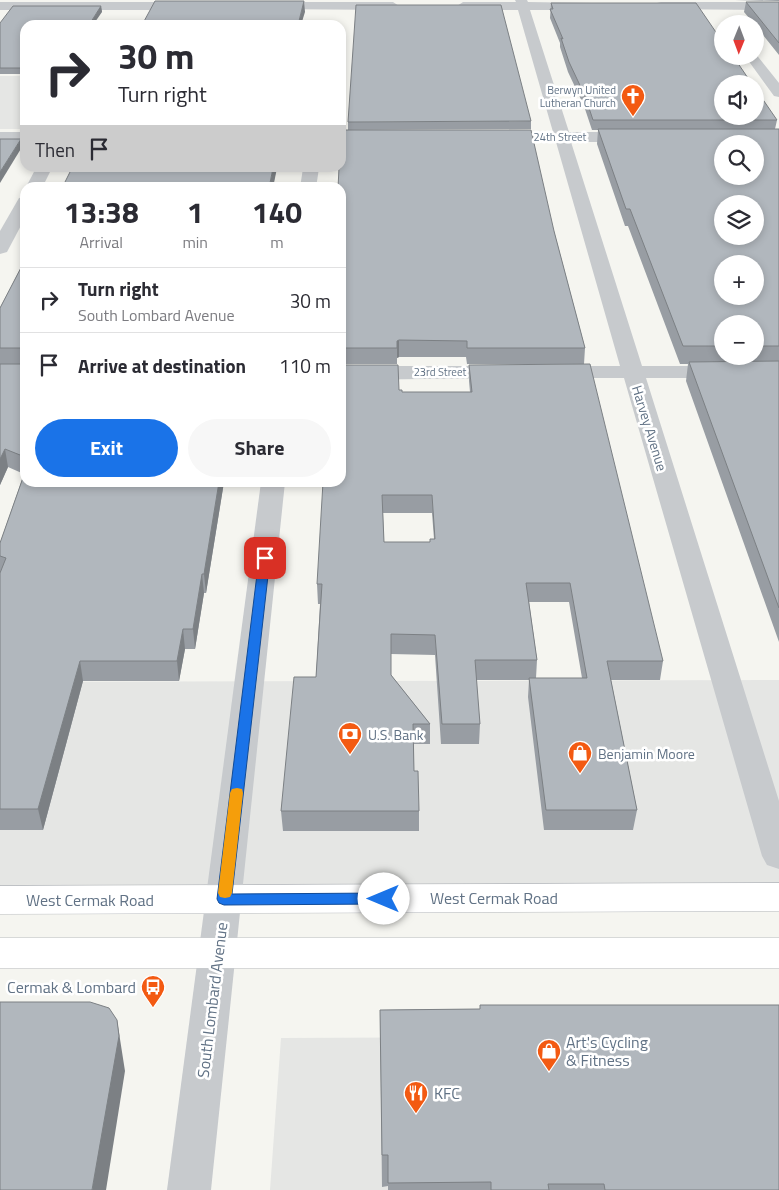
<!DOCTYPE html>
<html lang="en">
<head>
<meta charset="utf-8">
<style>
  :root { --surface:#fff; --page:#f7f7f7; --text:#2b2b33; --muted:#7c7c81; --line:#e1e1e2; --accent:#1a73e8 }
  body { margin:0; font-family:"Titillium Web",sans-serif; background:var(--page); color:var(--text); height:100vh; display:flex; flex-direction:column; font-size:19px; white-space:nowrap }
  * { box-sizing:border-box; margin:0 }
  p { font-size:16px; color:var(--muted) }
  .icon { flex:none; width:28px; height:28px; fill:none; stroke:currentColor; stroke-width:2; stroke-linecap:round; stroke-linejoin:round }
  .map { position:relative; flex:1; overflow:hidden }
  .details { position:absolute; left:20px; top:182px; width:326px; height:305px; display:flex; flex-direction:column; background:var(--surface); border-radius:15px; box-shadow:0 2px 8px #0003 }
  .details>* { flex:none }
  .banner { position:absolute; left:20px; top:20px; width:326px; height:152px; border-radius:15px; box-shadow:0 2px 8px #0003; background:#fff; color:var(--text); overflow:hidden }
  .needle { width:32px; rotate:181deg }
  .tools { position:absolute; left:714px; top:15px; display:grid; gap:10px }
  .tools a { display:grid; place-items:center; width:50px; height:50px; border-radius:50%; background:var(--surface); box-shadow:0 2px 8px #0003; font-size:25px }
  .pin { position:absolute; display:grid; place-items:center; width:42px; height:42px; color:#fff; margin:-21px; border-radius:10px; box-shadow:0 2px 8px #0006 }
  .me { position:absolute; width:55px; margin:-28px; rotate:270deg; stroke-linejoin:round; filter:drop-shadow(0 0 4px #0008) }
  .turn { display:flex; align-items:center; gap:18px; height:105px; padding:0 15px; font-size:22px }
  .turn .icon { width:65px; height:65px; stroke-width:2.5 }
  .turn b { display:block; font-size:35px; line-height:42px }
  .then { display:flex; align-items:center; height:48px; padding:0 15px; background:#0003; gap:10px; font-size:19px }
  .eta { display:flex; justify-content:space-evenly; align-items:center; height:85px; text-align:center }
  .eta b { font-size:30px; font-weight:700; line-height:35px }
  .button { display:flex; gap:10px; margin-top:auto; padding:10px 15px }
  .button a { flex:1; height:58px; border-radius:30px; background:var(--accent); color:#fff; font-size:20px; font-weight:700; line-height:58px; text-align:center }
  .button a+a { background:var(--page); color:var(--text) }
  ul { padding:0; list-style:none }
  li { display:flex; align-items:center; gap:15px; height:65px; padding:0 15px; border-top:1px solid var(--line) }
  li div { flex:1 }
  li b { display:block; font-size:19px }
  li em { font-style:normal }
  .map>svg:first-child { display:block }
  .built { fill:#e5e6e4 }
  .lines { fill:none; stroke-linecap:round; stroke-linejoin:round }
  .major-casing { stroke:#b9bcc0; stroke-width:1 }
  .minor { fill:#c7cacd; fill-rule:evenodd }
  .major { fill:#fff; fill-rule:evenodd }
  .wall { fill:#989da3; fill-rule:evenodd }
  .shaded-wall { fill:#7c8084 }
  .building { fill:#b1b7bd; stroke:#7c8084; fill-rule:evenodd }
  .route { fill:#1a73e8; stroke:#114b97 }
  .slow { fill:#f59e0b }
  .labels { text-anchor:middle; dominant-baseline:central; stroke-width:5; stroke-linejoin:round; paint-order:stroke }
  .far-poi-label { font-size:11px; fill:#617285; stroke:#fff; text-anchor:end }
  .far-street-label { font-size:11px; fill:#617285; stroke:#fff }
  .street-label { font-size:14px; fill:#617285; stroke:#fff }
  .poi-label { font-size:14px; fill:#617285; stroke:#fff; text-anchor:start }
  .near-street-label { font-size:16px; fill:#617285; stroke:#fff }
  .near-poi-label { font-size:16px; fill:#617285; stroke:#fff; text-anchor:start }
</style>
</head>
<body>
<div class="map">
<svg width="779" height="1190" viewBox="0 0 779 1190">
  <rect width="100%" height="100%" fill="#f5f5f0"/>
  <g class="built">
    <rect x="0" y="76" width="25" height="53"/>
    <path d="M 779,680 L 779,883 L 0,885 L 0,682 Z"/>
    <path d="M 774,1036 L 779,1056 L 779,1190 L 270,1190 L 281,1038 Z"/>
  </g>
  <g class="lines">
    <g class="major-casing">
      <g id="major">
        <path d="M 779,883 L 779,911 L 0,914 L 0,886 Z"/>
        <rect x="0" y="938" width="779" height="30"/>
      </g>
    </g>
    <g class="minor">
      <path d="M 515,0 L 527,0 L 528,2 L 592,3 L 594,6 L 588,10 L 530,10 L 569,132 L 635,132 L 640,134 L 643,137 L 640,140 L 635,142 L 571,142 L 642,366 L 779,366 L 779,378 L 646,378 L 779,801 L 779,869 L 767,865 L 762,856 L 624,378 L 556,378 L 548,377 L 545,372 L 548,367 L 556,366 L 620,366 L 556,142 L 495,142 L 490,140 L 487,137 L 490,134 L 495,132 L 553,132 L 518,10 L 463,10 L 457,6 L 463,2 L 516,2 Z"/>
      <path d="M 0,2 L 190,2 L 196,6 L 190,10 L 0,10 Z"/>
      <path d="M 268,2 L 393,2 L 399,6 L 393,10 L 264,9 L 262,6 Z"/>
      <path d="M 661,2 L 779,2 L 779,10 L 657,9 L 655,6 L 657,3 Z"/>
      <path d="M 755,53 L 779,83 L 779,97 L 774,96 L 745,56 L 755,56 Z"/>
      <rect x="0" y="132" width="25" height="10"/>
      <path d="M 36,168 L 52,168 L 42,188 L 25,189 Z"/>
      <path d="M 303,168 L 319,168 L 316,188 L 300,188 Z"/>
      <path d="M 25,197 L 25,218 L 7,252 L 0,254 L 0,231 L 19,198 Z"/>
      <path d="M 341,366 L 508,366 L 516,367 L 519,372 L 516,377 L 508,378 L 341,380 Z"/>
      <path d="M 261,482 L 285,482 L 211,1190 L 167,1190 Z"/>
    </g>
    <use href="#major" class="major"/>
  </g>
  <g class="wall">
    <path d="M 735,0 L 779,0 L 779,1 Z"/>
    <path d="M 746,2 L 779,2 L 779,55 L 755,25 L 755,24 L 754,24 L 744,12 Z"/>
    <path d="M 551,3 L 777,120 L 775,129 L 779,129 L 779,642 L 686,381 L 688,364 L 680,364 L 628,226 L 625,226 L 597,144 L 598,130 L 592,130 L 584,106 L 568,72 L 560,47 L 560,43 L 550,18 ZM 722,324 L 755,324 L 755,356 L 722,356 Z"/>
    <path d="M 101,6 L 102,12 L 25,25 L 25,74 L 0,74 L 0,23 Z"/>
    <path d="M 531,121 L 531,129 L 348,130 L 348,122 Z"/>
    <path d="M 341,188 L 554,231 L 585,348 L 584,364 L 467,364 L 466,357 L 399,357 L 397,358 L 397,364 L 341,364 Z"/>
    <path d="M 25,260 L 25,482 L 224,482 L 206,593 L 204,593 L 195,649 L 185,649 L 179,681 L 83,681 L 43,830 L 0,830 L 0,543 L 24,474 L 8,467 L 0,485 L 0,308 Z"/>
    <path d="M 469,365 L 663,661 L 660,680 L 611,680 L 637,810 L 633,830 L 544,830 L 528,697 L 529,680 L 476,680 L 480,724 L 479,744 L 441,744 L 435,655 L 391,654 L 391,675 L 430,724 L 430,744 L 414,744 L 414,771 L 419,811 L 419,831 L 283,831 L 281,811 L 316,677 L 320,604 L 318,604 L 317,584 L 399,390 L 402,392 L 470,392 L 469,381 ZM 383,513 L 432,513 L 434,539 L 430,542 L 384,542 ZM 529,602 L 569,602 L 582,678 L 536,678 L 537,660 Z"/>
    <path d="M 480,1005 L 779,1190 L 388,1190 L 388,1186 L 382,1187 L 380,1010 L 480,1009 Z"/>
  </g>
  <g class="shaded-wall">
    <path d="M 304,1 L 305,12 L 301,25 L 299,25 L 299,21 Z"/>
    <path d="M 101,6 L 102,12 L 93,25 L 89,25 Z"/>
    <path d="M 21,139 L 22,147 L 0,183 L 0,172 Z"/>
    <path d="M 273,168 L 277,168 L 273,188 L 269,188 Z"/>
    <path d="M 399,340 L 399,357 L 397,358 L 397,341 Z"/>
    <path d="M 5,449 L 8,467 L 0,485 L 0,459 Z"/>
    <path d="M 219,482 L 224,482 L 206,593 L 204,574 Z"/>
    <path d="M 202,574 L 204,593 L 195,649 L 193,629 Z"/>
    <path d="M 183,629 L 185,649 L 179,681 L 177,661 Z"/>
    <path d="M 80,661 L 83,681 L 43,830 L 38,809 Z"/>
    <path d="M 117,1020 L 125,1071 L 106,1190 L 92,1190 Z"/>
  </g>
  <g class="building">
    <path d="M 155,1 L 304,1 L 299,21 L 301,21 L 300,25 L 142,25 Z"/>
    <path d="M 746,2 L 779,2 L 779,43 Z"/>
    <path d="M 551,3 L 696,3 L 722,41 L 722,56 L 733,56 L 752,84 L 722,84 L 722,116 L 755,116 L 755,88 L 777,120 L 593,120 L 585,96 L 569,62 L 561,38 L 563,39 L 550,9 L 553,9 Z"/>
    <path d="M 356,5 L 501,5 L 531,121 L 348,122 Z"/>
    <path d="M 13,6 L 101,6 L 89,25 L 25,25 L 25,68 L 0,68 L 0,23 Z"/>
    <path d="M 598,129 L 779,129 L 779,346 L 755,346 L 755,324 L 722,324 L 722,346 L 683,346 L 630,209 L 626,209 ZM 722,144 L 755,144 L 755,176 L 722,176 ZM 722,204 L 755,204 L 755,236 L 722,236 ZM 722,264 L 755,264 L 755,296 L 722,296 Z"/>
    <path d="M 345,130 L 531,130 L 554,231 L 585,348 L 467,348 L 467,341 L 399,340 L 397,341 L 397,348 L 341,348 L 342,210 L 341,188 L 338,188 L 339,168 L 341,168 L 341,145 Z"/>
    <path d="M 0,139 L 21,139 L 0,172 Z"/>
    <path d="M 72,168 L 273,168 L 269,188 L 62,188 Z"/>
    <path d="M 25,260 L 25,457 L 5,449 L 0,459 L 0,364 L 23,364 L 23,348 L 0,348 L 0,308 Z"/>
    <path d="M 779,361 L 779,608 L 689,362 Z"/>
    <path d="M 590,364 L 663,661 L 607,661 L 637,810 L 546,810 L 529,678 L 587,678 L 570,583 L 526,583 L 537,660 L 475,660 L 480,724 L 442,724 L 435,635 L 391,634 L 391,675 L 430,724 L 413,724 L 414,771 L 418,771 L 419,811 L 281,811 L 294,677 L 316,677 L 322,584 L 317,584 L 323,482 L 341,482 L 341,365 L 398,365 L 399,390 L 402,390 L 402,392 L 472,392 L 469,365 ZM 382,495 L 432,495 L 435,539 L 430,539 L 430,542 L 384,542 Z"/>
    <path d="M 25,472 L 25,482 L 219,482 L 204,574 L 202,574 L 193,629 L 183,629 L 177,661 L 80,661 L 38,809 L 0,809 L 0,573 L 6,558 L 0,556 L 0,543 Z"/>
    <path d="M 0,1002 L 90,1002 L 109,1008 L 117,1020 L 119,1036 L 92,1190 L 0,1190 Z"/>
    <path d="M 480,1005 L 779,1005 L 779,1190 L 605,1190 L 604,1184 L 548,1184 L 549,1190 L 491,1190 L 491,1182 L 388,1183 L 388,1155 L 382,1155 L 380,1010 L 480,1009 Z"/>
  </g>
  <path class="route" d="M 265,554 L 270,558 L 232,894 L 384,893 L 389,895 L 391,899 L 389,903 L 384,904 L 224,905 L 219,903 L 217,899 L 259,558 Z"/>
  <path class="slow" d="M 237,788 L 242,789 L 243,793 L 232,893 L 230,897 L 225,898 L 220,897 L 218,893 L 230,793 L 232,789 Z"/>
  <defs>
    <g id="church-pin" transform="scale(1.25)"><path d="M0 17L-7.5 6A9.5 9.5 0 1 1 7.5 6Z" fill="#f35a12" stroke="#fff"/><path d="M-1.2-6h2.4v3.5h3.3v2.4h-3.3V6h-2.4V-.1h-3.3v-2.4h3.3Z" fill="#fff"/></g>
    <g id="bank-pin" transform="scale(1.25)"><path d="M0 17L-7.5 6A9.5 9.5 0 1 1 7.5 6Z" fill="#f35a12" stroke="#fff"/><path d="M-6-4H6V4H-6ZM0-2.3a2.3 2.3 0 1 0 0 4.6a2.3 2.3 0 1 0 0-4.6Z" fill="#fff"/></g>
    <g id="shop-pin" transform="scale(1.25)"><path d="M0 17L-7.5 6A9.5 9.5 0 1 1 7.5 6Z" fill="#f35a12" stroke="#fff"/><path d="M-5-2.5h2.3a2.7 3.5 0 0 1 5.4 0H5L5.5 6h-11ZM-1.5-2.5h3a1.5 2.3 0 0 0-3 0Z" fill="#fff"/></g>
    <g id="bus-pin" transform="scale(1.25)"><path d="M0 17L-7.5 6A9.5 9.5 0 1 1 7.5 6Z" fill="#f35a12" stroke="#fff"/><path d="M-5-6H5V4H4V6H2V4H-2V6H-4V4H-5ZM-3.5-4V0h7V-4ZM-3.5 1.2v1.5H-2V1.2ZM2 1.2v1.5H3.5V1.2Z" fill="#fff"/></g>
    <g id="restaurant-pin" transform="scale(1.25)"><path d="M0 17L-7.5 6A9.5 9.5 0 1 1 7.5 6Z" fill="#f35a12" stroke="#fff"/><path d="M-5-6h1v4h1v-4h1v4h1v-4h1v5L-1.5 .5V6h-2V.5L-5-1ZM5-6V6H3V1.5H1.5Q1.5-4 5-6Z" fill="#fff"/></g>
  </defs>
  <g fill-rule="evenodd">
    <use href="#church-pin" x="633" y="96"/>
    <use href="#bank-pin" x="350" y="734"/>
    <use href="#shop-pin" x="580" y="753"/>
    <use href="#bus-pin" x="153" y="987"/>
    <use href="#shop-pin" x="549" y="1051"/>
    <use href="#restaurant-pin" x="416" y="1093"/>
  </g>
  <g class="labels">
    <g class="far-poi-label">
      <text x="616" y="90">Berwyn United<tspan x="616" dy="13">Lutheran Church</tspan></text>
    </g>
    <g class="far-street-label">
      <text x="560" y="137">24th Street</text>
      <text x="440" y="372">23rd Street</text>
    </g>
    <g class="street-label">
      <text transform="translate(650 428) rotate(73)">Harvey Avenue</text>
    </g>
    <g class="poi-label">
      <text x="368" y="734">U.S. Bank</text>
      <text x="598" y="753">Benjamin Moore</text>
    </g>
    <g class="near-street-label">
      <text x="494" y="898">West Cermak Road</text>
      <text x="90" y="900">West Cermak Road</text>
      <text transform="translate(212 1000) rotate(-83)">South Lombard Avenue</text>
    </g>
    <g class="near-poi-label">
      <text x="136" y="987" text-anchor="end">Cermak &amp; Lombard</text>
      <text x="566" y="1042">Art's Cycling<tspan x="566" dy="18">&amp; Fitness</tspan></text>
      <text x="434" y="1093">KFC</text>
    </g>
  </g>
</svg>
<div class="tools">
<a><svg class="needle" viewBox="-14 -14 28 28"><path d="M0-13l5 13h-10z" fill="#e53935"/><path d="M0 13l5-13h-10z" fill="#7c7c81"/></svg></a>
<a><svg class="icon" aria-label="sound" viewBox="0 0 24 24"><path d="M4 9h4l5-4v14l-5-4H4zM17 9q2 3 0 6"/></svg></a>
<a><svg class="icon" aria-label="search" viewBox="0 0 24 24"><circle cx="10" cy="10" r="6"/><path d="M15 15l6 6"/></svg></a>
<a><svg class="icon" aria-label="layers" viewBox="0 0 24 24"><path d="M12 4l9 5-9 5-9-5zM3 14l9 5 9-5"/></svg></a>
<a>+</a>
<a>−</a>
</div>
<div class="pin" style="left:265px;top:558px;background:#d93025"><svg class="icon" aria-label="arrive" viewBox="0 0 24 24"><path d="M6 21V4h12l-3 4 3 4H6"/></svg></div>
<svg class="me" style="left:384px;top:899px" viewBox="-20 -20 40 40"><circle r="19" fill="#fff"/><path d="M0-13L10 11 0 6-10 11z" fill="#1a73e8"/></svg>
<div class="banner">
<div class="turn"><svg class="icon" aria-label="right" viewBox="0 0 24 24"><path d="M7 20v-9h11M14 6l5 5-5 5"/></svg><div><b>30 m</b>Turn right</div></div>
<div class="then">Then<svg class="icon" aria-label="arrive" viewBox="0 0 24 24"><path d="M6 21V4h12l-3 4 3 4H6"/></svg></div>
</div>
<section class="details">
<div class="eta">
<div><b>13:38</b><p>Arrival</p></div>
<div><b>1</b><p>min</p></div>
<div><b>140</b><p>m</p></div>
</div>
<ul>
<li><svg class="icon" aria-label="right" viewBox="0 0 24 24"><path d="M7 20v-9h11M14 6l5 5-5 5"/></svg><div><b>Turn right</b><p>South Lombard Avenue</p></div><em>30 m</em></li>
<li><svg class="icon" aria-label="arrive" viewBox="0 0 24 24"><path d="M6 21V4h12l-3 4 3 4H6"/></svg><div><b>Arrive at destination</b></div><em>110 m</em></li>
</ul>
<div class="button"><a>Exit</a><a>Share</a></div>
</section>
</div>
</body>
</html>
